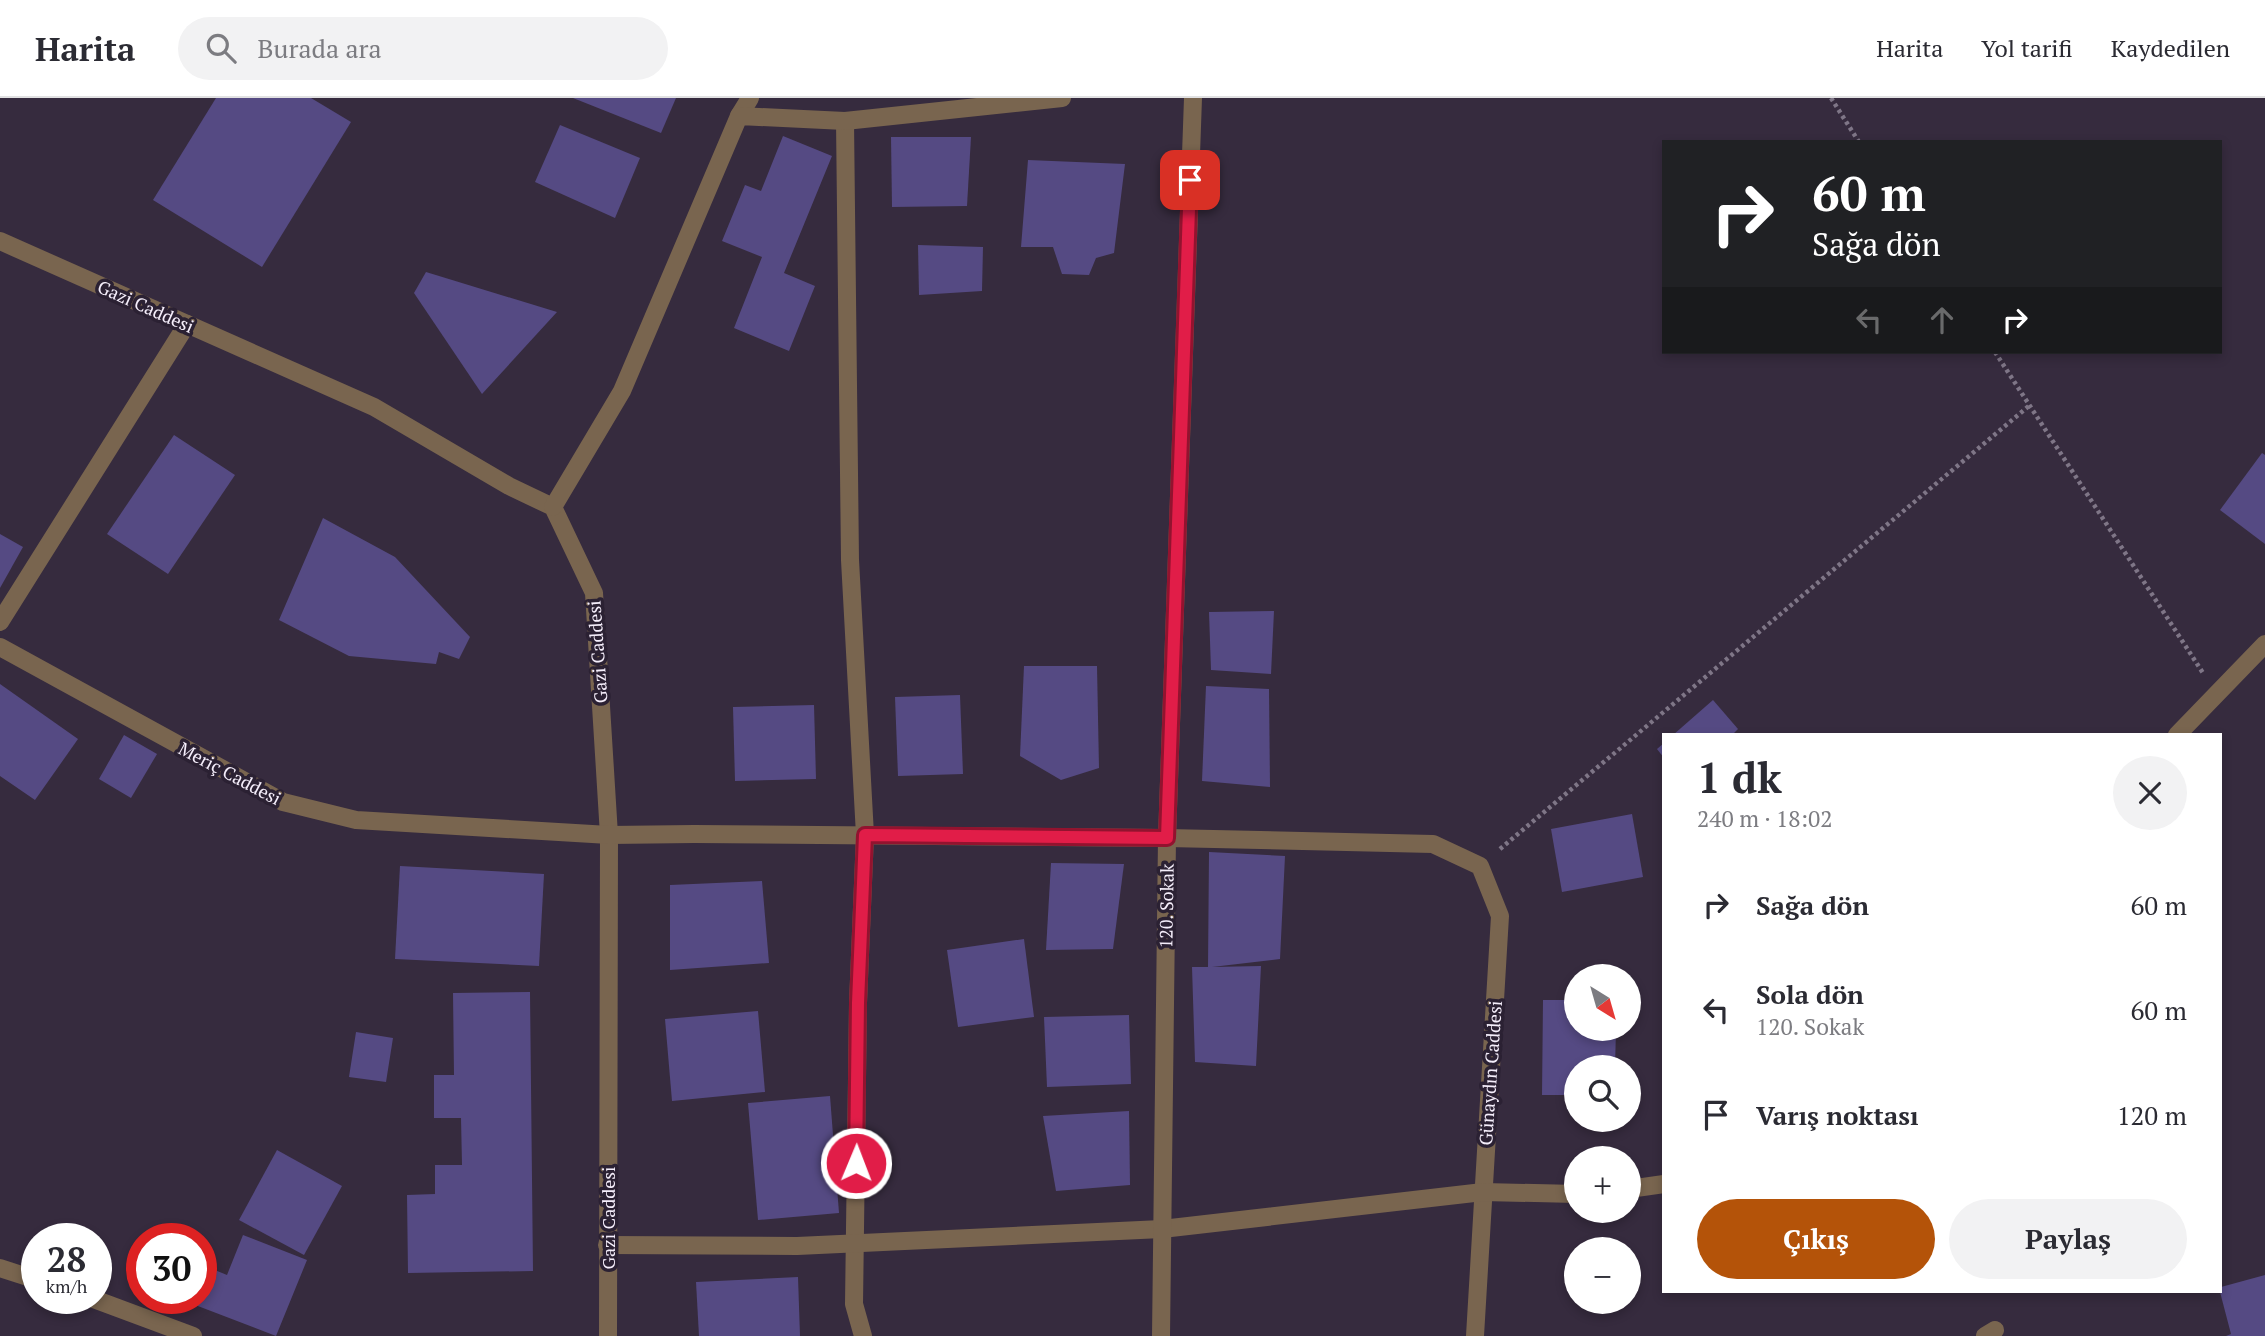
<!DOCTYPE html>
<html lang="tr">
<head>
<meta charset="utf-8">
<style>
  :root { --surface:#fff; --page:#f2f2f3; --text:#2b2b33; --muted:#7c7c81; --line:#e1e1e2; --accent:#b45309 }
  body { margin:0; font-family:"PT Serif",serif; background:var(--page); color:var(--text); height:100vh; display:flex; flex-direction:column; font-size:26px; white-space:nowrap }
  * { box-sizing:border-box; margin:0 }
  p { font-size:23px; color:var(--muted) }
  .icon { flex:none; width:38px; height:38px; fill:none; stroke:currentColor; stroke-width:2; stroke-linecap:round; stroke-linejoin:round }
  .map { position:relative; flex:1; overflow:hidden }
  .details { position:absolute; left:1662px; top:635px; width:560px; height:560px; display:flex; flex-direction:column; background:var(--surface); border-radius:0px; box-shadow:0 4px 10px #0003 }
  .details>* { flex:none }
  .hud { position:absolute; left:1662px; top:42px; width:560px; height:214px; border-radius:0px; box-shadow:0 4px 10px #0003; background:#202124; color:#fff; overflow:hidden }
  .needle { width:46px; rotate:143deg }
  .controls { position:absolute; left:1564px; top:866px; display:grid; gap:14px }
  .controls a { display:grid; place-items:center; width:77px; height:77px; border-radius:50%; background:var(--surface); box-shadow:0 4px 10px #0003; font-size:35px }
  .speed { position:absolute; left:21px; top:1125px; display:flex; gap:14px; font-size:35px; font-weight:700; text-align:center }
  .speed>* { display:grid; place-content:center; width:91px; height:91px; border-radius:50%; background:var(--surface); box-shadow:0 4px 10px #0003; line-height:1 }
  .speed small { font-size:18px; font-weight:400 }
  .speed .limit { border:10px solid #d22; background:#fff; color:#111 }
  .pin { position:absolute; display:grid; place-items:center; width:60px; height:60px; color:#fff; margin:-30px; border-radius:14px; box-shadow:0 4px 10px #0006 }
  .me { position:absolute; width:77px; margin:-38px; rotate:1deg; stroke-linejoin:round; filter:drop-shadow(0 0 5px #0008) }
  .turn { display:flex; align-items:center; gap:24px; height:147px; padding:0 35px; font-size:32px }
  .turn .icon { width:91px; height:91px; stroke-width:2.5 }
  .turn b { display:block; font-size:49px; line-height:60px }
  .lanes { display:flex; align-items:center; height:66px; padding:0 35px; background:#0003; justify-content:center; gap:35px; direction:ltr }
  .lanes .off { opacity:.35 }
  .round { display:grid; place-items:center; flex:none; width:74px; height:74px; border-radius:37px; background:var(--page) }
  .headline { display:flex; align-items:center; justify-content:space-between; height:119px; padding:0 35px }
  h1 { font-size:42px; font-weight:600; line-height:52px }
  .action { display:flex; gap:14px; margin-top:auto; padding:14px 35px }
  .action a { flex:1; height:80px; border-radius:42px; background:var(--accent); color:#fff; font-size:28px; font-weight:600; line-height:80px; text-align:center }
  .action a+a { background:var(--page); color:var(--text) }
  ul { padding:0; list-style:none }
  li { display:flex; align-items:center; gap:21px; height:105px; padding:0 35px }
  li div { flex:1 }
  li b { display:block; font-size:26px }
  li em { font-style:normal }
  header { display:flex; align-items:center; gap:42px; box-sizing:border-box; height:98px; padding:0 35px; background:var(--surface); border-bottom:2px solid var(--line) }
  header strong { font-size:33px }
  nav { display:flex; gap:38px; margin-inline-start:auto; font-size:24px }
  .search { width:490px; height:63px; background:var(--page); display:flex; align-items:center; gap:18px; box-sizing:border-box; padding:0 24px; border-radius:38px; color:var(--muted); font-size:26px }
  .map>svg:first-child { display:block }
  .building { fill:#554a83 }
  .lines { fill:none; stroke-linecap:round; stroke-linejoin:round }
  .path { stroke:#7f7687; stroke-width:4.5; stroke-dasharray:3.5 3.5; stroke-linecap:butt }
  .minor { stroke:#79654f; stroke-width:18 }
  .route-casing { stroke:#92132f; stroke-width:18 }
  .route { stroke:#e11d48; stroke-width:12 }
  .labels { text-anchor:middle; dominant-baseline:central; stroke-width:7; stroke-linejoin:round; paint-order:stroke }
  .street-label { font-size:18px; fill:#f5eefb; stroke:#2b2133 }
</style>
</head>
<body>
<header>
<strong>Harita</strong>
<div class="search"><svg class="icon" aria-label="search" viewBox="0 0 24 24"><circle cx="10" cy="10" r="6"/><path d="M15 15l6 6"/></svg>Burada ara</div>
<nav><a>Harita</a><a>Yol tarifi</a><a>Kaydedilen</a></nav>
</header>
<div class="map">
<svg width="2265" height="1238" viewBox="0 0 2265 1238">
  <rect width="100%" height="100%" fill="#362b3e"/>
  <g class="building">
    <path d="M 216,0 L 311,0 L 351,24 L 262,169 L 153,102 Z"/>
    <path d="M 573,0 L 676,0 L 661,35 Z"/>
    <path d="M 560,27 L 640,60 L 615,120 L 535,84 Z"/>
    <path d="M 783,38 L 832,58 L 784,175 L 815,188 L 789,253 L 734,230 L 762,159 L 722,143 L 745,87 L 761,93 Z"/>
    <path d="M 891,39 L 971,39 L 967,108 L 892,109 Z"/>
    <path d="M 1028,62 L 1125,66 L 1114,155 L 1096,160 L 1089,177 L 1062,176 L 1053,149 L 1021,149 Z"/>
    <path d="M 918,147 L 983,149 L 982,193 L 919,197 Z"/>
    <path d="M 426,174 L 557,214 L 482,296 L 414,195 Z"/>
    <path d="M 174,337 L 235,377 L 168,476 L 107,436 Z"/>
    <path d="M 2262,355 L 2265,357 L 2265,446 L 2220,412 Z"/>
    <path d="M 323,420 L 395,459 L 470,539 L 459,561 L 439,554 L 436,566 L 349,558 L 279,522 Z"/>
    <path d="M 0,436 L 23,449 L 0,490 Z"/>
    <path d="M 1274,513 L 1271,576 L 1211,572 L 1209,514 Z"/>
    <path d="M 1024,568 L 1097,568 L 1099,670 L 1061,682 L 1020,658 Z"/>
    <path d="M 0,586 L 78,641 L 35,702 L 0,678 Z"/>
    <path d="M 1206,588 L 1269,591 L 1270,689 L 1202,683 Z"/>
    <path d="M 960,597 L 963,676 L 898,678 L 895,599 Z"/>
    <path d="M 1713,602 L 1738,631 L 1732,637 L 1673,637 Z"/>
    <path d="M 814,607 L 816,681 L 735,683 L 733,609 Z"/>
    <path d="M 124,637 L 157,656 L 131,700 L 99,681 Z"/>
    <path d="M 1664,645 L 1664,660 L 1657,651 Z"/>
    <path d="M 1632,716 L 1643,779 L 1562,794 L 1551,731 Z"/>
    <path d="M 1209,754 L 1285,758 L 1280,861 L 1212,869 L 1261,868 L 1256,968 L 1195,964 L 1192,869 L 1208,869 Z"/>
    <path d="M 1051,765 L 1124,766 L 1113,851 L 1046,852 Z"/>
    <path d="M 400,768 L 544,776 L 539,868 L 395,861 Z"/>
    <path d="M 762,783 L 769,865 L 670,872 L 670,787 Z"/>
    <path d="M 1024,841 L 1034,919 L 958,929 L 947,852 Z"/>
    <path d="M 530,894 L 533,1173 L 408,1175 L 407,1097 L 435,1096 L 435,1067 L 462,1067 L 461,1020 L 434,1020 L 434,977 L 454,977 L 453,895 Z"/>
    <path d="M 1543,902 L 1577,902 L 1577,931 L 1616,931 L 1615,970 L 1577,970 L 1577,997 L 1542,997 Z"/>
    <path d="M 758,913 L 765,994 L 672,1003 L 665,921 Z"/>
    <path d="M 1129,917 L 1131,986 L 1047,989 L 1044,919 Z"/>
    <path d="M 356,934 L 393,940 L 386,984 L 349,979 Z"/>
    <path d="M 830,998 L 839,1115 L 758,1122 L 748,1005 Z"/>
    <path d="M 1129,1013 L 1130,1087 L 1056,1093 L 1043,1018 Z"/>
    <path d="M 277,1052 L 342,1088 L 304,1157 L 239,1122 Z"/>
    <path d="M 243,1137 L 307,1162 L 276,1238 L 190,1205 L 191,1200 L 201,1200 L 201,1176 L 205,1168 L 227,1177 Z"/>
    <path d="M 2265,1177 L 2265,1238 L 2226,1238 L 2231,1236 L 2220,1194 L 2221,1189 Z"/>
    <path d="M 798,1179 L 800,1238 L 699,1238 L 696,1184 Z"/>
  </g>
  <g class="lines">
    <g class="path">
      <path d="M 1831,0 L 1859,44"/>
      <path d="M 1995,254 L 2203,575"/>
      <path d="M 1500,751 L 2030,307"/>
    </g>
    <g class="minor">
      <path d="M 739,18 L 750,0"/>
      <path d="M 845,23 L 850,462 L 865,737 L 858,905 L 854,1206 L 863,1238"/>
      <path d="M 0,143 L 374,309 L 509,388 L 553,409 L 594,495 L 609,737 L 608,1238"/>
      <path d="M 553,409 L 622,293 L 739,18 L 845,23 L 1062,0"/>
      <path d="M 0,524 L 187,226"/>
      <path d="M 0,549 L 283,704 L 356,722 L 609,737 L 694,736 L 1167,740 L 1433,746 L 1480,768 L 1500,818 L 1475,1238"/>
      <path d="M 2177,637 L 2265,546"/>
      <path d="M 1629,1091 L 1664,1086"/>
      <path d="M 607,1147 L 797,1148 L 1162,1131 L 1483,1094 L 1577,1096"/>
      <path d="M 0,1170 L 37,1182"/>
      <path d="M 91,1200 L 193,1238"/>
      <path d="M 1161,1238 L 1167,740 L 1193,0"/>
      <path d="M 1985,1238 L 1995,1232"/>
    </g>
  </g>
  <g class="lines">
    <g class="route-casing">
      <path id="route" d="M 856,1065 L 858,905 L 865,737 L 1167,740 L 1190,82"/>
    </g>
    <use href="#route" class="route"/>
  </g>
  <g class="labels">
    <g class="street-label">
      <text transform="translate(146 208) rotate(24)">Gazi Caddesi</text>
      <text transform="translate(597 554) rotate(-94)">Gazi Caddesi</text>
      <text transform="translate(230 675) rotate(28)">Meriç Caddesi</text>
      <text transform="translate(1166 808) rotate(-89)">120. Sokak</text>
      <text transform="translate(1490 975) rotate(-86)">Günaydın Caddesi</text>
      <text transform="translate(608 1120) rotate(-90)">Gazi Caddesi</text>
    </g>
  </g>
</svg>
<div class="controls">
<a><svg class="needle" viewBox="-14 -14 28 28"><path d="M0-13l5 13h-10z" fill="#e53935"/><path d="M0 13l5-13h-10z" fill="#7c7c81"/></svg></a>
<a><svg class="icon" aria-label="search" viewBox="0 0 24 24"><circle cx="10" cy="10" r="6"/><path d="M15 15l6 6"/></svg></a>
<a>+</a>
<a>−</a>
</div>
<div class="speed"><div>28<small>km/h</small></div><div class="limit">30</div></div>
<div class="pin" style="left:1190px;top:82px;background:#d93025"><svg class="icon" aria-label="arrive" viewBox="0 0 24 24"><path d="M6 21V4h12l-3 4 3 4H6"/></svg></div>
<svg class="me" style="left:856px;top:1065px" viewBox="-20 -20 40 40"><circle r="17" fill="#e11d48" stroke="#fff" stroke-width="3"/><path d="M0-11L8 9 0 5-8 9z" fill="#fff"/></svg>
<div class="hud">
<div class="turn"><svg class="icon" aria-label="right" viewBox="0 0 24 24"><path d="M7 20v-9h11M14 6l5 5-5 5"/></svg><div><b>60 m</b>Sağa dön</div></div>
<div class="lanes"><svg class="icon off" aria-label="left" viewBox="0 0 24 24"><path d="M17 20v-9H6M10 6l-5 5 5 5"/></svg><svg class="icon off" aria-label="ahead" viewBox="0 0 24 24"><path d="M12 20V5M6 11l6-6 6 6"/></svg><svg class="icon" aria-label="right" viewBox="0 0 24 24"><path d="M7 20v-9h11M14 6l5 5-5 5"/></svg></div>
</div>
<section class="details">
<div class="headline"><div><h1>1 dk</h1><p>240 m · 18:02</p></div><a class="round"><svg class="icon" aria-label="close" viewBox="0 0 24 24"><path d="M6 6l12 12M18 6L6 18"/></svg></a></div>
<ul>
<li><svg class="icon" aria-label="right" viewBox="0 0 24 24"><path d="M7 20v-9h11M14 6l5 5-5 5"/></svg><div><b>Sağa dön</b></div><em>60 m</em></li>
<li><svg class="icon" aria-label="left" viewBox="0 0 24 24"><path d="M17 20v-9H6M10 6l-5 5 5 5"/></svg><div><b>Sola dön</b><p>120. Sokak</p></div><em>60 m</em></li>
<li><svg class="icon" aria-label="arrive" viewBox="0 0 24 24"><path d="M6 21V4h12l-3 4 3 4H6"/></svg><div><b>Varış noktası</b></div><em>120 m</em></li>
</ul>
<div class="action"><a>Çıkış</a><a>Paylaş</a></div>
</section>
</div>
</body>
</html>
